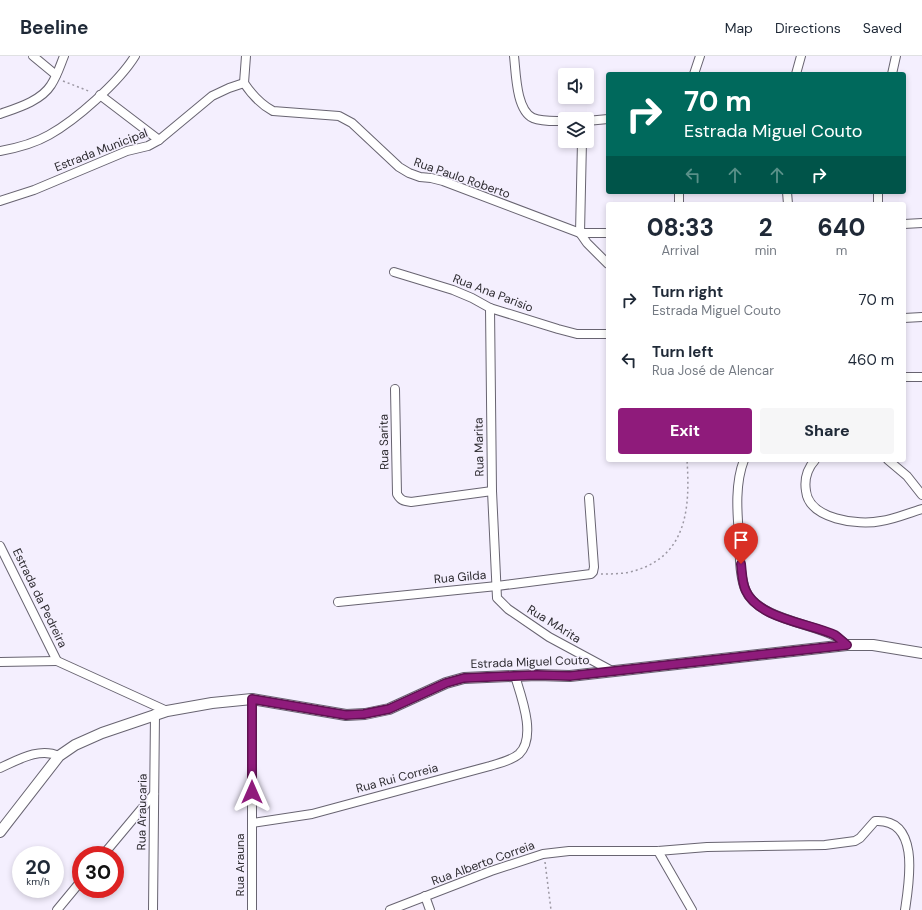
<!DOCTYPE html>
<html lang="en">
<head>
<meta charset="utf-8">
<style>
  :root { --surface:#fff; --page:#f6f6f7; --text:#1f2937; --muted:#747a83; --line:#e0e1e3; --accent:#8f1b7b }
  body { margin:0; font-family:"DM Sans",sans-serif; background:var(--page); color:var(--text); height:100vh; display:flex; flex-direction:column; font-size:15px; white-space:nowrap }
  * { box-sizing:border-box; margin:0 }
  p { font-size:13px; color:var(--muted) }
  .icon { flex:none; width:22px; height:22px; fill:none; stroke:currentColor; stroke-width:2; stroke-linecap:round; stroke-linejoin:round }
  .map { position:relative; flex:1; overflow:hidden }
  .side { position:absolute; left:606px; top:146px; width:300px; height:260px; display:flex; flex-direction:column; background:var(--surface); border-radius:4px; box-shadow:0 2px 6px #0003 }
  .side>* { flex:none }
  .hud { position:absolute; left:606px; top:16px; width:300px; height:122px; border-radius:4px; box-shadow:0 2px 6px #0003; background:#00695c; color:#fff; overflow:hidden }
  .tools { position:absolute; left:558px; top:12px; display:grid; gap:8px }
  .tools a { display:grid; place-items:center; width:36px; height:36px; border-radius:4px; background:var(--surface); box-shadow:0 2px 6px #0003; font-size:20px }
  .speed { position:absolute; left:12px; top:790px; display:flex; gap:8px; font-size:20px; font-weight:700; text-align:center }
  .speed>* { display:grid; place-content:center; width:52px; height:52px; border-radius:50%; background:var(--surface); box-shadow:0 2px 6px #0003; line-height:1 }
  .speed small { font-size:10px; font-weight:400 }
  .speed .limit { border:6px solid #d22; background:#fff; color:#111 }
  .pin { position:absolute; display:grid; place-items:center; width:34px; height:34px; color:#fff; margin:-41px -17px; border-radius:50% 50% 50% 0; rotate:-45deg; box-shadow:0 0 4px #0007 }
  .pin .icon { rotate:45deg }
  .me { position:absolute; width:44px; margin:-22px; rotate:0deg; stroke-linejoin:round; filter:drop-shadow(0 0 3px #0008) }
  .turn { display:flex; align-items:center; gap:14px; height:84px; padding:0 12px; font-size:18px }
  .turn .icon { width:52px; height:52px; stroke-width:2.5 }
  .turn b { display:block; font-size:28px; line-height:34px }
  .lanes { display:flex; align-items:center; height:38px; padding:0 12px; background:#0003; justify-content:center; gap:20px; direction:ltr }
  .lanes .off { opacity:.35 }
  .eta { display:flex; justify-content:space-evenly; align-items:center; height:68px; text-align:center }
  .eta b { font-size:24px; font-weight:800; line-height:28px }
  .button { display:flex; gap:8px; margin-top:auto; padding:8px 12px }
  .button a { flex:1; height:46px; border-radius:4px; background:var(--accent); color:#fff; font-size:16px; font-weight:800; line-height:46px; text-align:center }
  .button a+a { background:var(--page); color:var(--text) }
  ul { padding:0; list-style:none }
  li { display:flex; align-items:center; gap:12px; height:60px; padding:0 12px }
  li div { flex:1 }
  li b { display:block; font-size:15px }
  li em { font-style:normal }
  header { display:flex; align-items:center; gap:24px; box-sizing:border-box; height:56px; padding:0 20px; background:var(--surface); border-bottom:1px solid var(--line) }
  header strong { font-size:19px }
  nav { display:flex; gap:22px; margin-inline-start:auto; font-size:14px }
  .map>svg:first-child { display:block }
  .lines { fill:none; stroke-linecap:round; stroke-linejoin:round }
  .minor-casing { stroke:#686471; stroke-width:10 }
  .tertiary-casing { stroke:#686471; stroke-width:12 }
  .path { stroke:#9c98a3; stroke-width:1.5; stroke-dasharray:2 3; stroke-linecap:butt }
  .minor { stroke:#fff; stroke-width:8 }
  .tertiary { stroke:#fff; stroke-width:10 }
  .route-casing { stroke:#5d1250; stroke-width:10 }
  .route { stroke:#8f1b7b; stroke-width:7 }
  .labels { text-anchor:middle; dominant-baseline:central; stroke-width:3; stroke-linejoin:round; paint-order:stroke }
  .street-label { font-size:12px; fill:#2e2c31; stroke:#f4effe }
</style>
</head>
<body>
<header>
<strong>Beeline</strong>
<nav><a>Map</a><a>Directions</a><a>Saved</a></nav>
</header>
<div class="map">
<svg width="922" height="854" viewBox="0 0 922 854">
  <rect width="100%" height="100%" fill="#f4effe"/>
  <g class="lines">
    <g class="minor-casing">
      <g id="minor">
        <path d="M 33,0 L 56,19"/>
        <path d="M 514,0 C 516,17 516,54 533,62 C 543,66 555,65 565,65"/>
        <path d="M 694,18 L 700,0"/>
        <path d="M 796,18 L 801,0"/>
        <path d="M 892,18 L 896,0"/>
        <path d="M 244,27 C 252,39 260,48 273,55 L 339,60 L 352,67 L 399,111 L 409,117 L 420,121 L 431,122 L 443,125 L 580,177 L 608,177"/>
        <path d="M 244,27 L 246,0"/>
        <path d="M 100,39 L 159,84"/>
        <path d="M 0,58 C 17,52 41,45 51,29 C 57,20 60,10 64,0"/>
        <path d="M 587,65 L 608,63"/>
        <path d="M 582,85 L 580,177 L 587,187 L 608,208"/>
        <path d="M 0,95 C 17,92 35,87 49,79 C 76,64 119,26 135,0"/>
        <path d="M 787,136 L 788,148"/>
        <path d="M 0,145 L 34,134 L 127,95 L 148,90 L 159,84 L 212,40 L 229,32 L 244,27"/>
        <path d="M 679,148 L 679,136"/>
        <path d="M 878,148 L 878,136"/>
        <path d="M 904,168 L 922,167"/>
        <path d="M 394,216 L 453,234 L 472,242 L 490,252 L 558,273 L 577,278 L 608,278"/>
        <path d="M 490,252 L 492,435 L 497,542 L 508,553 L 549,581 L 612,615"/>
        <path d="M 904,262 L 922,261"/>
        <path d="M 904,321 L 922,321"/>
        <path d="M 395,333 L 397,438 C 401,445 404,445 411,446 L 492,435"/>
        <path d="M 744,404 C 735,427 737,455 739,479 C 740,497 739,517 745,533 C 756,562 810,567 835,580 C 839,582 843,586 847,589"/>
        <path d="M 815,404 C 807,413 804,423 806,435 C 809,463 858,470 881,465 C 895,463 908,457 922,453"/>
        <path d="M 888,404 L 907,420 L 922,439"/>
        <path d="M 0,490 L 57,605 L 167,655"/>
        <path d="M 338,546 L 497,530 L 591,518 L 593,516 L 594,511 L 589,442"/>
        <path d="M 0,606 L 57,605"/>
        <path d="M 252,643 L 252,854"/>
        <path d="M 0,712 C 18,704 39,691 59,700"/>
        <path d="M 252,767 L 312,758 L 490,710 C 499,707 511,705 519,698 C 537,681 521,640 515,620"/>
        <path d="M 658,795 L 692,854"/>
        <path d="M 103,799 L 154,738"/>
        <path d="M 425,840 L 430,854"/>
        <path d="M 57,854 L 81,825"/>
        <path d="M 153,854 L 155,658"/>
        <path d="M 390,854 L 491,815 L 543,798 L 569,795 L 658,795 L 707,791 L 825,789 L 855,785 L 860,782 L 875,765 C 921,762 909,827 905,854"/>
      </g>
    </g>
    <g class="tertiary-casing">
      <path id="tertiary" d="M 0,776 L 59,700 L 75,689 L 102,677 L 167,655 L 212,647 L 252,643 L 346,659 L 365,658 L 389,653 L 446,627 L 464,622 L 537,619 L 570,620 L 847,589 L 873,589 L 922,597"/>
    </g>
    <g class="path">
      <path d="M 63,25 L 91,36"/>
      <path d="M 601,518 C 613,518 626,518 637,514 C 688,498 690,449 687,404"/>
      <path d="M 545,806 L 551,854"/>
    </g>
    <use href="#minor" class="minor"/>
    <use href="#tertiary" class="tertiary"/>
  </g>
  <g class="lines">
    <g class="route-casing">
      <path id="route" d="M 252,736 L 252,643 L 346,659 L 364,658 L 389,653 L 446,627 L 464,622 L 537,619 L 570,620 L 847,589 C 843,586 839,582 835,579 C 809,567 759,563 746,535 C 742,527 742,517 741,508"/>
    </g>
    <use href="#route" class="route"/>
  </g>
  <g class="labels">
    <g class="street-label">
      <text transform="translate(101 94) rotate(-21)">Estrada Municipal</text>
      <text transform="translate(462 122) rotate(19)">Rua Paulo Roberto</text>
      <text transform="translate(493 237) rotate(21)">Rua Ana Parisio</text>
      <text transform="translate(384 386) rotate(-91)">Rua Sarita</text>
      <text transform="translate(479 391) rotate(-91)">Rua Marita</text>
      <text transform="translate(460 521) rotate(-5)">Rua Gilda</text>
      <text transform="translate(40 542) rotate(64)">Estrada da Pedreira</text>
      <text transform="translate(554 568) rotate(32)">Rua MArita</text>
      <text transform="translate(530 606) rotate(-2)">Estrada Miguel Couto</text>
      <text transform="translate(397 722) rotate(-15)">Rua Rui Correia</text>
      <text transform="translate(142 756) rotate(-89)">Rua Araucaria</text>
      <text transform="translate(483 807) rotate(-20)">Rua Alberto Correia</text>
      <text transform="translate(240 809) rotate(-90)">Rua Arauna</text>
    </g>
  </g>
</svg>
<div class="tools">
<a><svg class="icon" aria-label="sound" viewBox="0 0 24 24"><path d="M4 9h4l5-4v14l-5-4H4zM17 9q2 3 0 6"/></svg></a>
<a><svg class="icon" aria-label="layers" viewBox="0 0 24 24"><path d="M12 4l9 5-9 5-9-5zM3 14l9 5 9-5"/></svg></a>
</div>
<div class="speed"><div>20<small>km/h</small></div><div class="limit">30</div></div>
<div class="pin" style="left:741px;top:508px;background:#d93025"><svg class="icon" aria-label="arrive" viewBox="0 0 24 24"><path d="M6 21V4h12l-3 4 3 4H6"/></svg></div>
<svg class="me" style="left:252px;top:736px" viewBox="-20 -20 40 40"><path d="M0-17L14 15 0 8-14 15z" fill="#8f1b7b" stroke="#fff" stroke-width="4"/></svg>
<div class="hud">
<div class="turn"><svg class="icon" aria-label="right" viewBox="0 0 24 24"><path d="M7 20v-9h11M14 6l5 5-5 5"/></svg><div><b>70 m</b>Estrada Miguel Couto</div></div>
<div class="lanes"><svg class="icon off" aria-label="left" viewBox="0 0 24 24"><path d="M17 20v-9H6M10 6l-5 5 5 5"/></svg><svg class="icon off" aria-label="ahead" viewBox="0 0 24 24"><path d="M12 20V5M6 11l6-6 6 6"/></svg><svg class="icon off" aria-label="ahead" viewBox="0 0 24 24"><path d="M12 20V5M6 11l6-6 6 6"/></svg><svg class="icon" aria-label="right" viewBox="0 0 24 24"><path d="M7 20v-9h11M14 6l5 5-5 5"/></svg></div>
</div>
<section class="side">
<div class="eta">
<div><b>08:33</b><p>Arrival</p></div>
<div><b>2</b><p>min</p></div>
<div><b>640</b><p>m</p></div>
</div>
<ul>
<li><svg class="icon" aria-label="right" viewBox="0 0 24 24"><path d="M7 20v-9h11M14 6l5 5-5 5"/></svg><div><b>Turn right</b><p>Estrada Miguel Couto</p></div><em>70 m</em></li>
<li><svg class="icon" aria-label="left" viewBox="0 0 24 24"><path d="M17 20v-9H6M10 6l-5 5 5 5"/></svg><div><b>Turn left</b><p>Rua José de Alencar</p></div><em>460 m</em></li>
</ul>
<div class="button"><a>Exit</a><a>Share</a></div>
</section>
</div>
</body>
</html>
